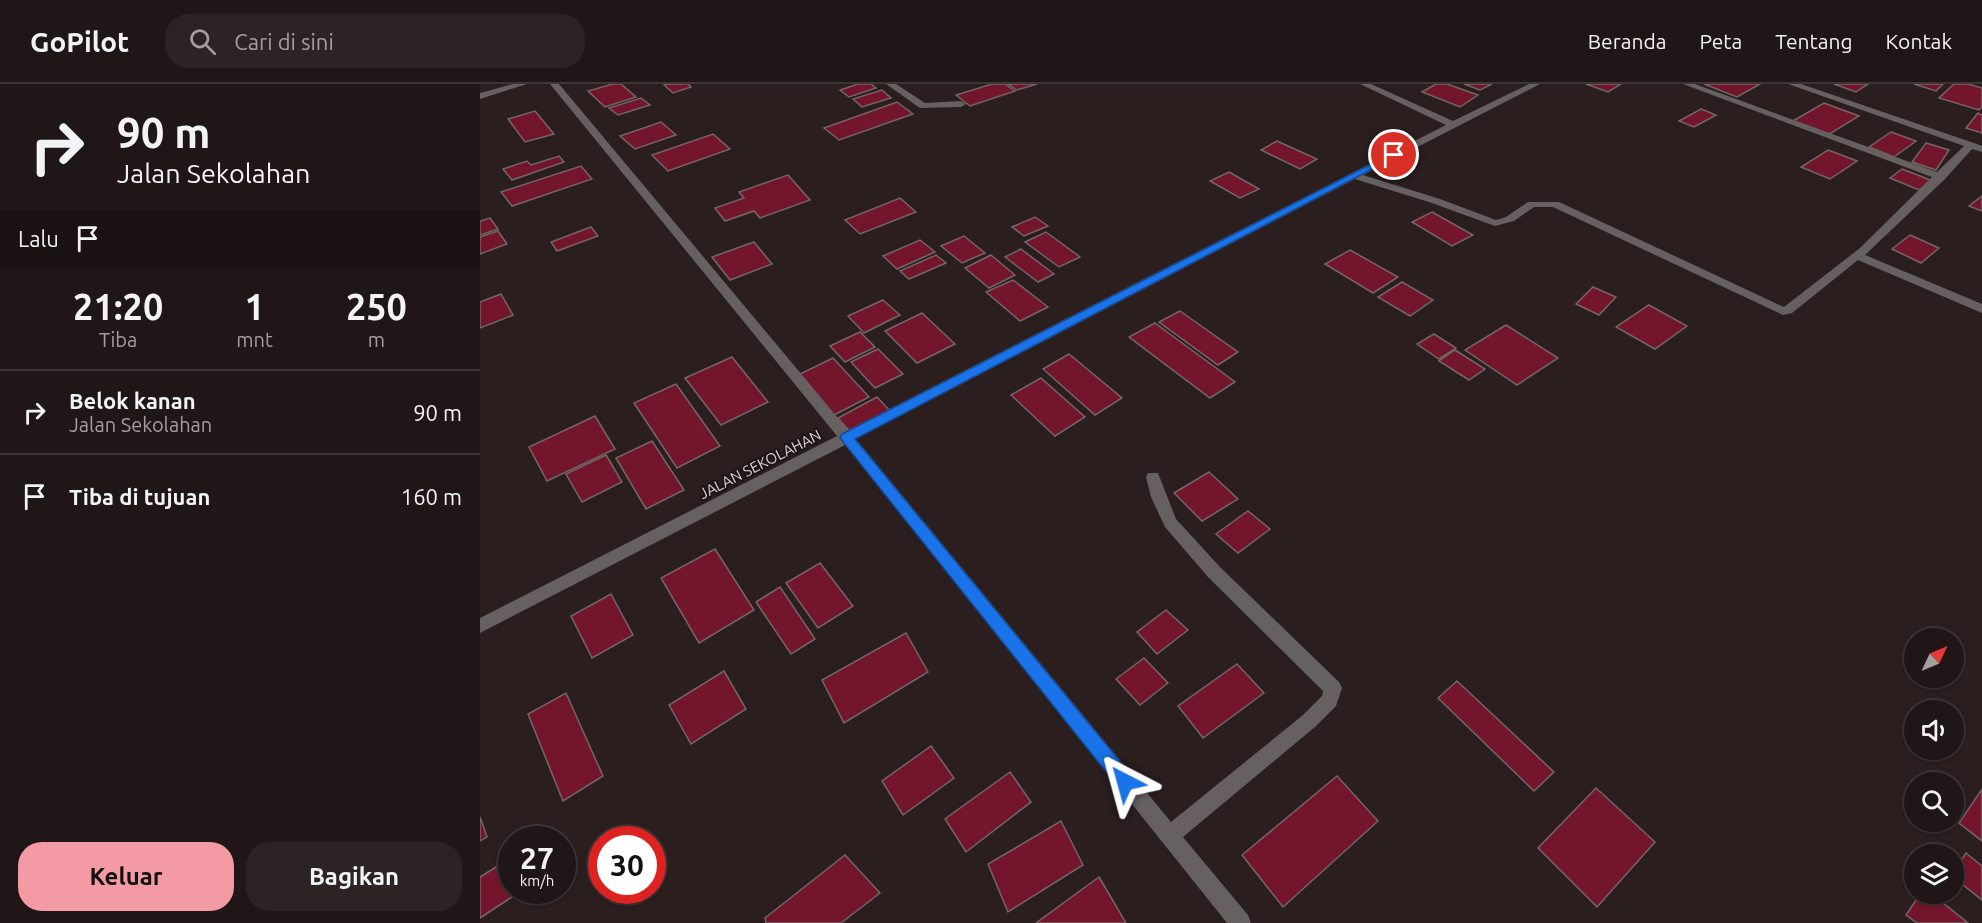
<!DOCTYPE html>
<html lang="id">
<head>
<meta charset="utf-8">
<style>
  :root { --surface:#201617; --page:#2d2324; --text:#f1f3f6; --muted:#a29fa1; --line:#3d3536; --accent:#f49aa4 }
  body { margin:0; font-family:Ubuntu,sans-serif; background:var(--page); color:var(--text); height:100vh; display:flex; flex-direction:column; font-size:22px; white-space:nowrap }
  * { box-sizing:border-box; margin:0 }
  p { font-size:20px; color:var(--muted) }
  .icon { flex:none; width:33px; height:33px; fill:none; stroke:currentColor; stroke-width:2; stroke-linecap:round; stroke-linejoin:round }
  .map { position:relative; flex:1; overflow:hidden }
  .panel { display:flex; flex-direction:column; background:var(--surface); width:480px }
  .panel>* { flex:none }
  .hud { background:#201617; color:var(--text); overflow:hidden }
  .needle { width:39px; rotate:46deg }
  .tools { position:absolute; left:1424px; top:544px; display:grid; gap:12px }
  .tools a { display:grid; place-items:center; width:60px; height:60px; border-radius:50%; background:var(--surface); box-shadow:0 2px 4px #0004,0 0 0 2px var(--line); font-size:30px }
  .speed { position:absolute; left:18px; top:742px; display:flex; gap:12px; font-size:30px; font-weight:700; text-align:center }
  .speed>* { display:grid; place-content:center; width:78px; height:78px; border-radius:50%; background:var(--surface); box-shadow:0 2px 4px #0004,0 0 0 2px var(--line); line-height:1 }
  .speed small { font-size:15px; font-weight:400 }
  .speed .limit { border:9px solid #d22; background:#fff; color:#111 }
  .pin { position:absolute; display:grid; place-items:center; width:51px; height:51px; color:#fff; margin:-26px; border:3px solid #fff; border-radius:50%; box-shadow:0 2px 6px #0007 }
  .me { position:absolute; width:66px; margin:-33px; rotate:321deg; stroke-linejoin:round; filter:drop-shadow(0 0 4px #0008) }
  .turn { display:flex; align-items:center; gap:21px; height:126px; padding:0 18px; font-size:27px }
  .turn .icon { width:78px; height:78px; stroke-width:2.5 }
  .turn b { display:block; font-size:42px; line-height:51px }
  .then { display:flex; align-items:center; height:57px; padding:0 18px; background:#0003; gap:12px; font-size:22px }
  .eta { display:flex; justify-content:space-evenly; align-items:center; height:102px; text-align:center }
  .eta b { font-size:36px; font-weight:700; line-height:42px }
  .primary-button { display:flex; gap:12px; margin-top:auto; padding:12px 18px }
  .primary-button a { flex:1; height:69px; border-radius:24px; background:var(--accent); color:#111; font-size:24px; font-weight:700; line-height:69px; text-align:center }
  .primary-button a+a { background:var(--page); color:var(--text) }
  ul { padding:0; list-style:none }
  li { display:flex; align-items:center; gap:18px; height:84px; padding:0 18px; border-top:2px solid var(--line) }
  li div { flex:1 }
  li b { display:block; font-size:22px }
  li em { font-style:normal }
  header { display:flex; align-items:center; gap:36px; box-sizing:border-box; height:84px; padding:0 30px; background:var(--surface); border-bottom:2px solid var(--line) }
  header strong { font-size:28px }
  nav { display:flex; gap:33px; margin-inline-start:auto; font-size:21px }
  .search { width:420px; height:54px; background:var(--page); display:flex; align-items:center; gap:15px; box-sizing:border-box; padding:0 21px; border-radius:24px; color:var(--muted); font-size:22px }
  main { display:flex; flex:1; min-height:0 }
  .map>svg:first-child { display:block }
  .building { fill:#73162c; stroke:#746566; stroke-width:1.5 }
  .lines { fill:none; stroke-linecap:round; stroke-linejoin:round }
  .minor { fill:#666060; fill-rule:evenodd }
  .route { fill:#1a73e8; stroke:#114b97; stroke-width:1.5 }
  .labels { text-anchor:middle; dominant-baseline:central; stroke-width:4.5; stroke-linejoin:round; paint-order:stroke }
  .street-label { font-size:15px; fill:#dcd4d4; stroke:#201516 }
</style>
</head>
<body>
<header>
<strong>GoPilot</strong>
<div class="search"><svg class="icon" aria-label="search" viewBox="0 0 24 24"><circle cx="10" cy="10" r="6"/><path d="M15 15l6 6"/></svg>Cari di sini</div>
<nav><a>Beranda</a><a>Peta</a><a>Tentang</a><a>Kontak</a></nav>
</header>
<main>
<section class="panel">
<div class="hud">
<div class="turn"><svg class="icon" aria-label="right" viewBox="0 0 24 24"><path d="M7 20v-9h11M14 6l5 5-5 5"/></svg><div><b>90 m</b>Jalan Sekolahan</div></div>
<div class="then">Lalu<svg class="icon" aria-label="arrive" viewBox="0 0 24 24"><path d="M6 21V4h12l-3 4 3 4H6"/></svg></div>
</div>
<div class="eta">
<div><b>21:20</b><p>Tiba</p></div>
<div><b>1</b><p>mnt</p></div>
<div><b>250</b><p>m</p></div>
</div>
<ul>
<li><svg class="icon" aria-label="right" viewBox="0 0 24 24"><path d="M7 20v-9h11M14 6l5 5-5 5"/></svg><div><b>Belok kanan</b><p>Jalan Sekolahan</p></div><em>90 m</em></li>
<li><svg class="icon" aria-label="arrive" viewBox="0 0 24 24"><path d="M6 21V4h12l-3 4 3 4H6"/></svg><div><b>Tiba di tujuan</b></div><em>160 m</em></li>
</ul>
<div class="primary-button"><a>Keluar</a><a>Bagikan</a></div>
</section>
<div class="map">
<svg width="1502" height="839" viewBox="0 0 1502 839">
  <rect width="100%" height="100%" fill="#2a1e1f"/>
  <g class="building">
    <path d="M 133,0 L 141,0 L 156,13 L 125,23 L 108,7 Z"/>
    <path d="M 188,0 L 208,0 L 211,3 L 193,9 L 184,1 Z"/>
    <path d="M 378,0 L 391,0 L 396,4 L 369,13 L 360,6 Z"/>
    <path d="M 512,0 L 525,0 L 535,7 L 490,22 L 476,11 Z"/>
    <path d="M 528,0 L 557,0 L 537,6 Z"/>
    <path d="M 956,0 L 967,0 L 998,11 L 980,23 L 942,8 Z"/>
    <path d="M 984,0 L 1012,0 L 1000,6 Z"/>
    <path d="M 1106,0 L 1141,0 L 1128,8 Z"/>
    <path d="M 1224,0 L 1280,0 L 1257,13 Z"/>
    <path d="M 1354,0 L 1388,0 L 1376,8 Z"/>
    <path d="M 1434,0 L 1463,0 L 1456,7 Z"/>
    <path d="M 1474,0 L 1488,0 L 1502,4 L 1502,23 L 1499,26 L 1459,14 Z"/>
    <path d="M 402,6 L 411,14 L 382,23 L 373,15 Z"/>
    <path d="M 161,14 L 170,21 L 138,31 L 129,24 Z"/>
    <path d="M 417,18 L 433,30 L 359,56 L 344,44 Z"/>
    <path d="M 1344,19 L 1379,32 L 1348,51 L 1313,37 Z"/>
    <path d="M 1221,25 L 1236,31 L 1214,43 L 1199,37 Z"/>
    <path d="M 55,27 L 74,50 L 45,58 L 28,35 Z"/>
    <path d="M 1498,29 L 1502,31 L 1502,49 L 1486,44 Z"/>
    <path d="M 181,38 L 196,51 L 155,65 L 140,52 Z"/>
    <path d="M 1411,48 L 1436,57 L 1414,73 L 1389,63 Z"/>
    <path d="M 233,50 L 250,65 L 188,87 L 172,71 Z"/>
    <path d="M 797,57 L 837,75 L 820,85 L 781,66 Z"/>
    <path d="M 1446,59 L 1469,66 L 1456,86 L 1432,78 Z"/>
    <path d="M 1348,66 L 1377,77 L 1350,95 L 1321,83 Z"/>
    <path d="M 79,72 L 84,78 L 32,96 L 23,85 L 47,77 L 51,81 Z"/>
    <path d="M 101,82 L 112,95 L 32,122 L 21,108 Z"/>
    <path d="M 1422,85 L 1453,97 L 1439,106 L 1410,94 Z"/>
    <path d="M 749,88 L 779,105 L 760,114 L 730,97 Z"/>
    <path d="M 308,91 L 330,116 L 280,134 L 274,127 L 245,137 L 235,124 L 264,114 L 259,108 Z"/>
    <path d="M 1502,112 L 1502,127 L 1489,122 Z"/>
    <path d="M 420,114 L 436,128 L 380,150 L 365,136 Z"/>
    <path d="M 952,128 L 993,151 L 972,162 L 932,138 Z"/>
    <path d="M 555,133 L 568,142 L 544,152 L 532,143 Z"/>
    <path d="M 10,134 L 18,145 L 0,151 L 0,137 Z"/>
    <path d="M 111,143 L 118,152 L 77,167 L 71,158 Z"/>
    <path d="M 18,147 L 27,160 L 0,170 L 0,153 Z"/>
    <path d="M 566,148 L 600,173 L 579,183 L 545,158 Z"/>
    <path d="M 1430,151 L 1459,164 L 1441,179 L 1412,165 Z"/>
    <path d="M 484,152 L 505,169 L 482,179 L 461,162 Z"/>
    <path d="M 440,156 L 455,168 L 417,185 L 403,172 Z"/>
    <path d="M 274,158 L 292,180 L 250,196 L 232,173 Z"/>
    <path d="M 541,165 L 574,190 L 558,198 L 525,173 Z"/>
    <path d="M 870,166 L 918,193 L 893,209 L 845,180 Z"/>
    <path d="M 456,171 L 466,179 L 429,195 L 420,187 Z"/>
    <path d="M 511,171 L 535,191 L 509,204 L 485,184 Z"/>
    <path d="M 533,196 L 568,223 L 540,237 L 506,208 Z"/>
    <path d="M 922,198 L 953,216 L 930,232 L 898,213 Z"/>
    <path d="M 1113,203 L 1136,213 L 1119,231 L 1096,220 Z"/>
    <path d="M 21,210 L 33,231 L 0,244 L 0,218 Z"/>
    <path d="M 403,216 L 420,231 L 384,249 L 368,232 Z"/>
    <path d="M 1169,221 L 1207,242 L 1175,265 L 1136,243 Z"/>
    <path d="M 700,227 L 758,268 L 738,281 L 679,238 Z"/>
    <path d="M 442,229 L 475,260 L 437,279 L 405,247 Z"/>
    <path d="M 675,239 L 755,298 L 730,314 L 649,253 Z"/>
    <path d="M 1026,241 L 1078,274 L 1037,301 L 985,266 Z"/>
    <path d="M 380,248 L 395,263 L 365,278 L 350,262 Z"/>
    <path d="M 954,250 L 976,264 L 959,275 L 937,260 Z"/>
    <path d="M 398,265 L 423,290 L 395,304 L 371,278 Z"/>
    <path d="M 975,266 L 1005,285 L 989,296 L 959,277 Z"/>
    <path d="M 589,270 L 642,314 L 615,331 L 563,285 Z"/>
    <path d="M 252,273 L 288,318 L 241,341 L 205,294 Z"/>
    <path d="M 353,274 L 389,313 L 354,331 L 318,291 Z"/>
    <path d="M 561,294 L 605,333 L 575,352 L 531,311 Z"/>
    <path d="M 196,300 L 240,362 L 197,384 L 154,319 Z"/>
    <path d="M 397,313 L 412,329 L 372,350 L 358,334 Z"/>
    <path d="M 115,332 L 135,365 L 67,397 L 49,363 Z"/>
    <path d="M 172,357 L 204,406 L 166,425 L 136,374 Z"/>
    <path d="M 126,371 L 142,398 L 102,418 L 86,390 Z"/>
    <path d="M 729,388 L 758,415 L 722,437 L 694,409 Z"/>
    <path d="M 768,427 L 790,445 L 758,469 L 736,450 Z"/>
    <path d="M 235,465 L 274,526 L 219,559 L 181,494 Z"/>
    <path d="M 340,479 L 373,522 L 338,544 L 306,499 Z"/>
    <path d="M 300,503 L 335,555 L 311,570 L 276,518 Z"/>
    <path d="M 131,510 L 153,551 L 112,574 L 91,532 Z"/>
    <path d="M 686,526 L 708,546 L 677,570 L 657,548 Z"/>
    <path d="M 426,549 L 448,588 L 364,639 L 342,596 Z"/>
    <path d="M 664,574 L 688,599 L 660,621 L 636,595 Z"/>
    <path d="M 757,580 L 784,609 L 723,654 L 698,622 Z"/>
    <path d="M 244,587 L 266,625 L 211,660 L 189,621 Z"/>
    <path d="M 977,597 L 1074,688 L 1054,707 L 958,614 Z"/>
    <path d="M 86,609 L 123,692 L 83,717 L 48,630 Z"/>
    <path d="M 451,662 L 474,694 L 423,731 L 402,697 Z"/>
    <path d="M 530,688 L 551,718 L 486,768 L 465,735 Z"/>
    <path d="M 857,692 L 898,737 L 803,823 L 762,771 Z"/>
    <path d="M 1116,704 L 1175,758 L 1117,823 L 1058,764 Z"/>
    <path d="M 1502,705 L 1502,757 L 1479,739 Z"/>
    <path d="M 0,733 L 7,753 L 0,757 Z"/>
    <path d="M 581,737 L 603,781 L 528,828 L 508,780 Z"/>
    <path d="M 1486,769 L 1502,782 L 1502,816 L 1473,793 L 1473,788 Z"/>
    <path d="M 365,771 L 400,809 L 361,839 L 286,839 L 285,834 Z"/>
    <path d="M 32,773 L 32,807 L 41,807 L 0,834 L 0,793 Z"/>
    <path d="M 619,793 L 646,839 L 556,839 Z"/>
    <path d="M 1440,810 L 1452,810 L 1488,839 L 1437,839 L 1426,831 Z"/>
  </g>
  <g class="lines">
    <g class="minor">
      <path d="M 33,0 L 47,0 L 0,15 L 0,9 Z"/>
      <path d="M 70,0 L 79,0 L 368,346 L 966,41 L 880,0 L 891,0 L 973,37 L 1049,0 L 1060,0 L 883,91 L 960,115 L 1016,136 L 1026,133 L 1048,118 L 1079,118 L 1304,223 L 1380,164 L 1452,93 L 1203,0 L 1215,0 L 1457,88 L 1484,62 L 1308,0 L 1321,0 L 1494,59 L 1502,62 L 1502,68 L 1492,65 L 1465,95 L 1385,171 L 1502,220 L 1502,229 L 1378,176 L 1312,229 L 1303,231 L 1073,123 L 1054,123 L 1034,137 L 1015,142 L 952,119 L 875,95 L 376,355 L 691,738 L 823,631 L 842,612 L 843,607 L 728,493 L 685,443 L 671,413 L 666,393 L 668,389 L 678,389 L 696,435 L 740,483 L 859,598 L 862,604 L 856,622 L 835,643 L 703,753 L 768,831 L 771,839 L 747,839 L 365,361 L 0,549 L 0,534 L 357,352 Z"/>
      <path d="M 406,0 L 416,0 L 445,19 L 481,17 L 486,20 L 481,23 L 440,24 Z"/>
    </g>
  </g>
  <path class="route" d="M 911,70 L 919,71 L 375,355 L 652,692 L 654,698 L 652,704 L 645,706 L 639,704 L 360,354 L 362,350 Z"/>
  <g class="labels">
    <g class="street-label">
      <text transform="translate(280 380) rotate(-27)">JALAN SEKOLAHAN</text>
    </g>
  </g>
</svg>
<div class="tools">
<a><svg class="needle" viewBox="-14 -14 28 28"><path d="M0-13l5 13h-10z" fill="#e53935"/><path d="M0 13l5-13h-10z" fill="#a29fa1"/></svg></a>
<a><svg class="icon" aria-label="sound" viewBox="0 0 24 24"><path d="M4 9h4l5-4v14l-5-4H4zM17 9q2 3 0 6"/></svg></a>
<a><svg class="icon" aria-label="search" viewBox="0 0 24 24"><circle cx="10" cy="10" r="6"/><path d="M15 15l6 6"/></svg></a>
<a><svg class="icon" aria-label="layers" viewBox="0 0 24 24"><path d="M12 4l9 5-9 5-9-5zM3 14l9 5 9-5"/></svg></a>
</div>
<div class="speed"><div>27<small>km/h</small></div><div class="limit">30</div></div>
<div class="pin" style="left:914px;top:71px;background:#d93025"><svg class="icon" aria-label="arrive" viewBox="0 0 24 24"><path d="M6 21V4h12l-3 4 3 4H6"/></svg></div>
<svg class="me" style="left:645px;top:698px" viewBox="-20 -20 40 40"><path d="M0-17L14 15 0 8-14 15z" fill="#1a73e8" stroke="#fff" stroke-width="4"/></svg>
</div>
</main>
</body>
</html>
